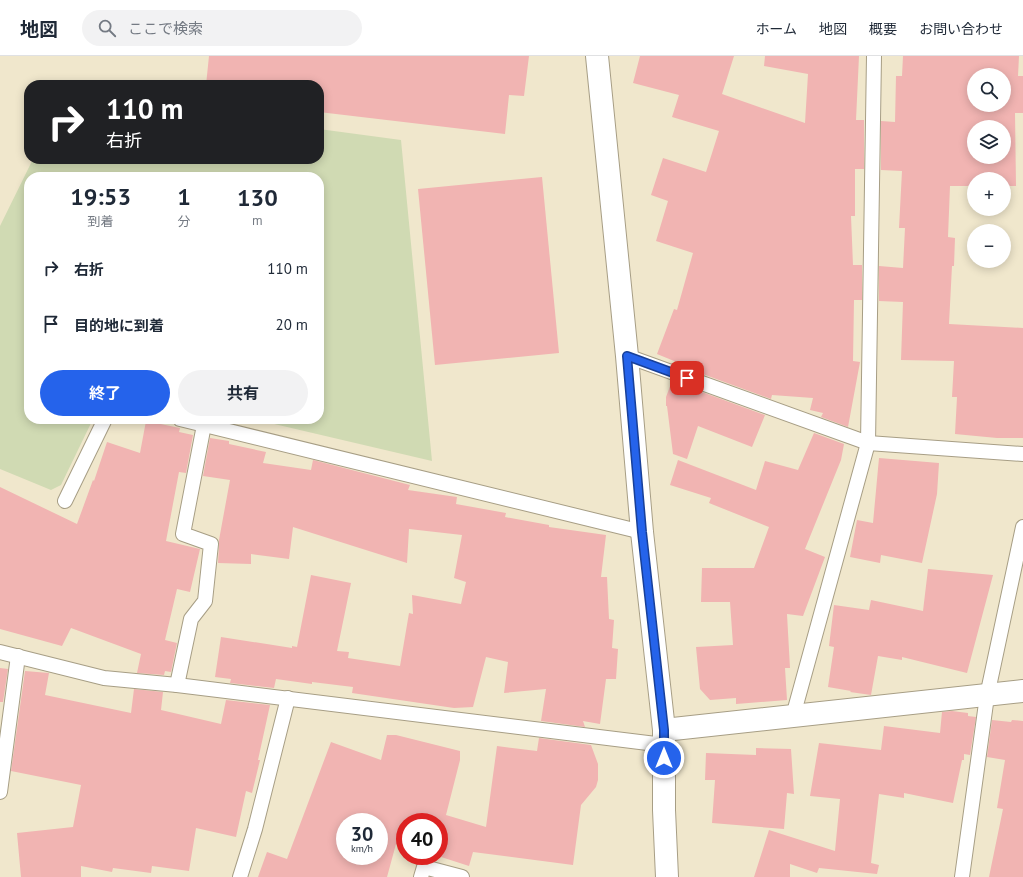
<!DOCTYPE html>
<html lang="ja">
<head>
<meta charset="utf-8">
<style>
  :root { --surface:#fff; --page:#f2f2f3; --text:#1f2937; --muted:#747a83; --line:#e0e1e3; --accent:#2563eb }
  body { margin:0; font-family:"PT Sans","Noto Sans JP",sans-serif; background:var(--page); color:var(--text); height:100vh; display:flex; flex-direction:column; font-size:15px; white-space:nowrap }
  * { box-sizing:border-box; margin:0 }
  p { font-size:13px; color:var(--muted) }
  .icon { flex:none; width:22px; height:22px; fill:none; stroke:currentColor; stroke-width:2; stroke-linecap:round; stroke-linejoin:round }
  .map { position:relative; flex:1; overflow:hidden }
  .side { position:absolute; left:24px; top:116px; width:300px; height:252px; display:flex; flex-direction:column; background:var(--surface); border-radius:16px; box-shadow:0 2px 10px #0003 }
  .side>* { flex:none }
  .banner { position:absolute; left:24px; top:24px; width:300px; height:84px; border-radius:16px; box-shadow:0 2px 10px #0003; background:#202124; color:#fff; overflow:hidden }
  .fabs { position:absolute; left:967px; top:12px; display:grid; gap:8px }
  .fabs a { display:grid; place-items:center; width:44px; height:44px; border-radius:50%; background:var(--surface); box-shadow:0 2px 10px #0003; font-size:20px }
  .speed { position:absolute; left:336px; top:757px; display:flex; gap:8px; font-size:20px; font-weight:700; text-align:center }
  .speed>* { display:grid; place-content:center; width:52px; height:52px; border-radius:50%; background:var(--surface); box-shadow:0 2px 10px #0003; line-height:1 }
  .speed small { font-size:10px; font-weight:400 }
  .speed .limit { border:6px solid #d22; background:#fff; color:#111 }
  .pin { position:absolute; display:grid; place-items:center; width:34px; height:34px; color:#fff; margin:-17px; border-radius:8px; box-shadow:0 2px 6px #0006 }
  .me { position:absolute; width:44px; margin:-22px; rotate:0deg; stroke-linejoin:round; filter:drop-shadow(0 0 3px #0008) }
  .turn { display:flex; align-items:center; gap:14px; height:84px; padding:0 16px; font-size:18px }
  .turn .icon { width:52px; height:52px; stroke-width:2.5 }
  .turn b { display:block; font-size:28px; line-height:34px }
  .eta { display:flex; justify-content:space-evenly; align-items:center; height:68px; text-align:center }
  .eta b { font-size:24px; font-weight:700; line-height:28px }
  .primary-button { display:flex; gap:8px; margin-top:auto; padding:8px 16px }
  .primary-button a { flex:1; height:46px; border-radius:24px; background:var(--accent); color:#fff; font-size:16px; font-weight:700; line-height:46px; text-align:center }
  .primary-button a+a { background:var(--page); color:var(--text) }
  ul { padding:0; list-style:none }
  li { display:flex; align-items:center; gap:12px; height:56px; padding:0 16px }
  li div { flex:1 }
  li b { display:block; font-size:15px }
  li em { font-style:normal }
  header { display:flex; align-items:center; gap:24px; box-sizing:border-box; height:56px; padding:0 20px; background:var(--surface); border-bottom:1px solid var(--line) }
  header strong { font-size:19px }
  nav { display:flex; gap:22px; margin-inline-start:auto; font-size:14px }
  .search { width:280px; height:36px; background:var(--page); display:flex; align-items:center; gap:10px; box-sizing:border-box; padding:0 14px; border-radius:22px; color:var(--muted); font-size:15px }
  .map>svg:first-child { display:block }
  .green { fill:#d0dab3 }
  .building { fill:#f1b4b2; fill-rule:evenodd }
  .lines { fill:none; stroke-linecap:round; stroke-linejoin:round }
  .lane-casing { stroke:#a79e85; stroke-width:16 }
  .street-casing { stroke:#a79e85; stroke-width:24 }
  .secondary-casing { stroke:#a79e85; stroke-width:24 }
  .lane { stroke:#fff; stroke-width:14 }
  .street { stroke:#fff; stroke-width:22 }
  .secondary { stroke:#fff; stroke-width:22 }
  .route-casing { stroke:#184099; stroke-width:10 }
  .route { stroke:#2563eb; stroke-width:7 }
</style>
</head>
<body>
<header>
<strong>地図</strong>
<div class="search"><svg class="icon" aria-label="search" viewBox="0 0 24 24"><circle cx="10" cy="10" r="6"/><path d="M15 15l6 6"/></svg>ここで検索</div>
<nav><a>ホーム</a><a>地図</a><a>概要</a><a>お問い合わせ</a></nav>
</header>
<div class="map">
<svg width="1023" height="821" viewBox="0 0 1023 821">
  <rect width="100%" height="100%" fill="#f0e7cc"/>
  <path class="green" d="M 319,73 L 401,84 L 432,405 L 253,363 L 319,363 L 319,121 L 29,121 L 29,363 L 93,363 L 61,429 L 51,434 L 0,413 L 0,170 L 33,103 L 319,103 Z"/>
  <g class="building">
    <path d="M 209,0 L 529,0 L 524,40 L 509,39 L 505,78 L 319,56 L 319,29 L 206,29 Z"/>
    <path d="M 640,0 L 734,0 L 722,38 L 805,67 L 808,18 L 764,10 L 765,0 L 859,0 L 856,64 L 864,64 L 864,113 L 855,113 L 855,160 L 851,160 L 853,209 L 862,209 L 862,244 L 854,244 L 853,305 L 860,306 L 848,371 L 821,361 L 823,357 L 810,354 L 813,342 L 772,339 L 771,343 L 678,309 L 679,307 L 657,298 L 674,253 L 677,254 L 693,197 L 656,185 L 668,145 L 651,139 L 663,102 L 706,116 L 719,75 L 672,61 L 679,39 L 633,27 Z"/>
    <path d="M 903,0 L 1019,0 L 1018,20 L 1023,20 L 1023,57 L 1015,57 L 1016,130 L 1004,130 L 1004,123 L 974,123 L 974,130 L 950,130 L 948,181 L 955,182 L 954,210 L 952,210 L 949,268 L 1023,272 L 1023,382 L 997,382 L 955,378 L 957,341 L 952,341 L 954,305 L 901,304 L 903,246 L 879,245 L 879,210 L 903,212 L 905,172 L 899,172 L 902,115 L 881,114 L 881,65 L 895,66 L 896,20 L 902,20 ZM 974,19 L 1004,19 L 1004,49 L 974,49 ZM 974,71 L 1004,71 L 1004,101 L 974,101 Z"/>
    <path d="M 542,121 L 559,297 L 435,309 L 418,133 Z"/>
    <path d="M 672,325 L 765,359 L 752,391 L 698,370 L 687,403 L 673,398 L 667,350 L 666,350 L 666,341 Z"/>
    <path d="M 146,365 L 180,372 L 179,376 L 193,379 L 186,417 L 179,416 L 166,485 L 200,493 L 190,536 L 177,533 L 165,584 L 177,587 L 171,616 L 165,615 L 164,619 L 137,617 L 141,598 L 71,572 L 62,590 L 0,573 L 0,431 L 77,468 L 93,424 L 94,425 L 107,386 L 140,397 Z"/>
    <path d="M 814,377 L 844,388 L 841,404 L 805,493 L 825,501 L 803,560 L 787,558 L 790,612 L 785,612 L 787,644 L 736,648 L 736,642 L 710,644 L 700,633 L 696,591 L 733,589 L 730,546 L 701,546 L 702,512 L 754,512 L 769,471 L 709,447 L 711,442 L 670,429 L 678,404 L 756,434 L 765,405 L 798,414 Z"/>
    <path d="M 210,382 L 229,385 L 229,388 L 266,396 L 263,407 L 311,414 L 313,404 L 410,429 L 408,434 L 457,441 L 456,448 L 506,457 L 505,461 L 549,469 L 549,471 L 606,479 L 601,521 L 607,521 L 609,563 L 614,564 L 612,592 L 618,593 L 616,623 L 606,623 L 600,668 L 583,665 L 585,671 L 541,665 L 546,633 L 504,637 L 508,606 L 486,601 L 473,651 L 454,652 L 352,637 L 353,631 L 312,626 L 312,628 L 276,623 L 274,632 L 230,627 L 231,623 L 215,621 L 221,581 L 292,592 L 292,590 L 297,591 L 311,519 L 351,527 L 337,595 L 349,596 L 348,602 L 400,610 L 409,557 L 413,558 L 412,539 L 461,548 L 466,526 L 454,522 L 462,479 L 409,473 L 407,507 L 293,471 L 289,503 L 251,498 L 251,508 L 218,507 L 219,489 L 219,484 L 230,424 L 203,420 Z"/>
    <path d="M 879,402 L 939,407 L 937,438 L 922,507 L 881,499 L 880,507 L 850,501 L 857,464 L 873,467 Z"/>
    <path d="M 928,513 L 993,519 L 967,617 L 902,601 L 902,604 L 878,600 L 871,639 L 850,636 L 851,635 L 828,631 L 834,591 L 829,590 L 834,549 L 869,554 L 871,544 L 923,555 Z"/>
    <path d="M 0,612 L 8,613 L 3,646 L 0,646 Z"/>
    <path d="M 25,615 L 49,617 L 45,639 L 131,657 L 134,633 L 163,636 L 161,654 L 221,668 L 226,644 L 270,649 L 258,704 L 260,704 L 252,737 L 246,735 L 236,781 L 196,772 L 189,815 L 152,810 L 151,817 L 113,812 L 112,816 L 81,810 L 81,821 L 21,821 L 17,777 L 73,771 L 81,729 L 11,715 Z"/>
    <path d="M 952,655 L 968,657 L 968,660 L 976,661 L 970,699 L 964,698 L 964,704 L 962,704 L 953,747 L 904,737 L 904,742 L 879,738 L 871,807 L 879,809 L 877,818 L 819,812 L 817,817 L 790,808 L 790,821 L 754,821 L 769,774 L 835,795 L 840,743 L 810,740 L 819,687 L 881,694 L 884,670 L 940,677 L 942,656 Z"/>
    <path d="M 992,664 L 1011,666 L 1012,664 L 1023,665 L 1023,821 L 989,821 L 1003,753 L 997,752 L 1005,704 L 987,701 Z"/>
    <path d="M 387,679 L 396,679 L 460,695 L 460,704 L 446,759 L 486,771 L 497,690 L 537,695 L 539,682 L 591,689 L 598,708 L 598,724 L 596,731 L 581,749 L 573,809 L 473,796 L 469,810 L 438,800 L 439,800 L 439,766 L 405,766 L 405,789 L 396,788 L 387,821 L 258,821 L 267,796 L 287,803 L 331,686 L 381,704 ZM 345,766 L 379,766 L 379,800 L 345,800 Z"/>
    <path d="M 756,692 L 791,693 L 794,738 L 787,737 L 784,773 L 712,767 L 715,724 L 705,724 L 706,697 L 756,699 Z"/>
  </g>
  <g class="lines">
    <g class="lane-casing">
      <g id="lane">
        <path d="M 627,300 L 868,387 L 1023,398"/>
        <path d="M 180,363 L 642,476"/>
        <path d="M 65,445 L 105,363"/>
        <path d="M 0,596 L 104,622 L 177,629 L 664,689"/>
        <path d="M 177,629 L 191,563 L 205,545 L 211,488 L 183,478 L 204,369"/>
        <path d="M 793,660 L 868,387 L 874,0"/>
        <path d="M 0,736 L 18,600"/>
        <path d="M 240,821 L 255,773 L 288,642"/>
        <path d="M 421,821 L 424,811 L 462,821"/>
        <path d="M 962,821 L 987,640 L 1023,471"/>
      </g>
    </g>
    <g class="street-casing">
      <path id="street" d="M 664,674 L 1023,635"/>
    </g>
    <g class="secondary-casing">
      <path id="secondary" d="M 597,0 L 627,300 L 642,476 L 664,674 L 664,754 L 667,821"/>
    </g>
    <use href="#lane" class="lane"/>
    <use href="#street" class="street"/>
    <use href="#secondary" class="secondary"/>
  </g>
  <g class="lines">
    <g class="route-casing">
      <path id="route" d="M 664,702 L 664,674 L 642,476 L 627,300 L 687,322"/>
    </g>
    <use href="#route" class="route"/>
  </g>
</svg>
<div class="fabs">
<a><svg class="icon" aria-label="search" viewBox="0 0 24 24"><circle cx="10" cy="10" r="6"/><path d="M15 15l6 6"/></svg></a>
<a><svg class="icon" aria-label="layers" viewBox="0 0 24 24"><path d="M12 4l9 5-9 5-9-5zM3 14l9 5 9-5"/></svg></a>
<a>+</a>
<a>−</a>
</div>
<div class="speed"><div>30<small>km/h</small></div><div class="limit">40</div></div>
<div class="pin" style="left:687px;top:322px;background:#d93025"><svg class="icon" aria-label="arrive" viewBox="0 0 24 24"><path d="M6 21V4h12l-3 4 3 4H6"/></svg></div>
<svg class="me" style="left:664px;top:702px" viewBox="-20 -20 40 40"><circle r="17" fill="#2563eb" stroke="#fff" stroke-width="3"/><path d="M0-11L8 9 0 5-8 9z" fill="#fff"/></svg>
<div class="banner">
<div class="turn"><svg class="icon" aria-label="right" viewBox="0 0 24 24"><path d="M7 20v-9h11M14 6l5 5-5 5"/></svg><div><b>110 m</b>右折</div></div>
</div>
<section class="side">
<div class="eta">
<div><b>19:53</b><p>到着</p></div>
<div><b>1</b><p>分</p></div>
<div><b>130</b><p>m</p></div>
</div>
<ul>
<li><svg class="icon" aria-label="right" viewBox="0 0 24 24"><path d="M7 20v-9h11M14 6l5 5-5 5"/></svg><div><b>右折</b></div><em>110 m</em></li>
<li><svg class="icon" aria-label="arrive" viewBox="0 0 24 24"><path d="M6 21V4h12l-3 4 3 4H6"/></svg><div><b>目的地に到着</b></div><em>20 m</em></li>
</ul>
<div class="primary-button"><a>終了</a><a>共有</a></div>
</section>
</div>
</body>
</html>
